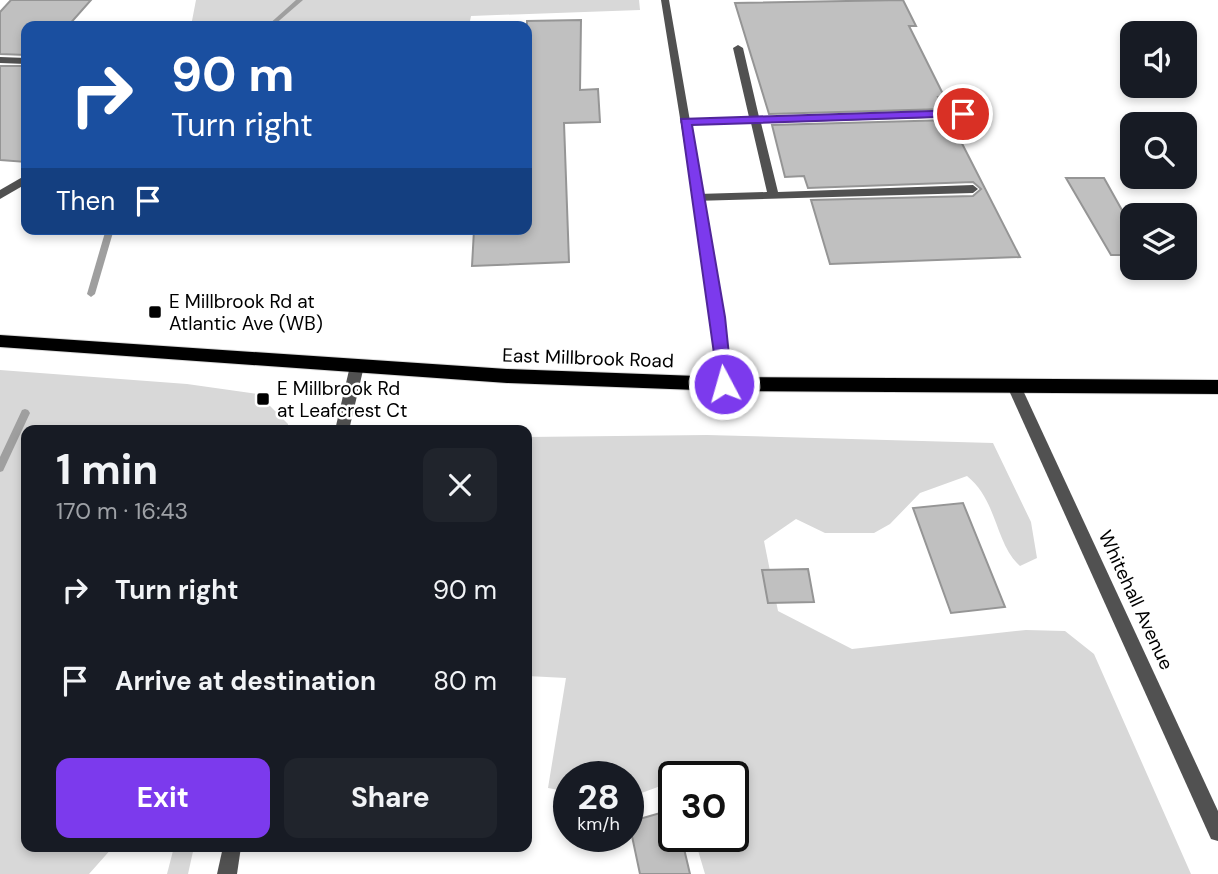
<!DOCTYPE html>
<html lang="en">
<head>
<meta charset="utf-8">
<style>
  :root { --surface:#171b24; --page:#20242c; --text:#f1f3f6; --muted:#9ea1a6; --accent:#7c3aed }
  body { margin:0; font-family:"DM Sans",sans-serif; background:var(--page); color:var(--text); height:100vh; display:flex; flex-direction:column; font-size:26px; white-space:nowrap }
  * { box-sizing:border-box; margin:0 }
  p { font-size:23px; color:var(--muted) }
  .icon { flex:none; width:38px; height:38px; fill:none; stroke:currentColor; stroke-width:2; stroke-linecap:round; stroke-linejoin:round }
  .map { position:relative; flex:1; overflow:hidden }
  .panel { position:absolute; left:21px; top:425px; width:511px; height:427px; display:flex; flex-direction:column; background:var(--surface); border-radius:14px; box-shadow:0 4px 10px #0003 }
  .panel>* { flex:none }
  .top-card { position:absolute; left:21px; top:21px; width:511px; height:214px; border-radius:14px; box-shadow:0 4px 10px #0003; background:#1a4fa0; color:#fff; overflow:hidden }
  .tools { position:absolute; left:1120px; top:21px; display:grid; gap:14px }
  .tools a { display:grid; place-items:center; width:77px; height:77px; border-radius:14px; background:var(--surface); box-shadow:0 4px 10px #0003; font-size:35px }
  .speed { position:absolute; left:553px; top:761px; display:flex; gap:14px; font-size:35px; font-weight:700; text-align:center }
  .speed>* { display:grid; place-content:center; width:91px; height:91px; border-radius:50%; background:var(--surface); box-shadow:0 4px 10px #0003; line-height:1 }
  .speed small { font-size:18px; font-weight:400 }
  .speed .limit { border:4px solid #111; border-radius:10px; background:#fff; color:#111 }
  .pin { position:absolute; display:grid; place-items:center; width:60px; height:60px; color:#fff; margin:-30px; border:4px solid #fff; border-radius:50%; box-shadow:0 2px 7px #0007 }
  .me { position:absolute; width:77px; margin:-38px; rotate:354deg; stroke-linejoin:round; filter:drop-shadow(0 0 5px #0008) }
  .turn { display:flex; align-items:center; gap:24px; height:147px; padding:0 35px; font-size:32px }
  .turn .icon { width:91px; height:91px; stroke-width:2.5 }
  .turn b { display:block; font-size:49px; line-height:60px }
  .then { display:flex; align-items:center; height:66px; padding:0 35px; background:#0003; gap:14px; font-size:26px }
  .round { display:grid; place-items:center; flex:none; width:74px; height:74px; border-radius:14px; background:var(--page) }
  .head { display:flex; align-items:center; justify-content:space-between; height:119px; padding:0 35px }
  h1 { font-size:42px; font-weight:700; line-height:52px }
  .button { display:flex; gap:14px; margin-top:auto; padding:14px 35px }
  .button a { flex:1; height:80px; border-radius:14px; background:var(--accent); color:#fff; font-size:28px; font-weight:700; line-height:80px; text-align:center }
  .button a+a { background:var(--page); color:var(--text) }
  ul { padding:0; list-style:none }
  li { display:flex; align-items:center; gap:21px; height:91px; padding:0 35px }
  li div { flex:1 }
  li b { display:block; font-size:26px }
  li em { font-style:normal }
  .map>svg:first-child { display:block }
  .green { fill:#d8d8d8 }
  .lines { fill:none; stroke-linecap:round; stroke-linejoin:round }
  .stream { fill:#9f9f9f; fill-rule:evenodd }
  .building { fill:#c0c0c0; stroke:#959595; stroke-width:2 }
  .primary-casing { stroke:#dbdbdb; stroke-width:2 }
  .service { fill:#515151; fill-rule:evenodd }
  .minor { fill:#515151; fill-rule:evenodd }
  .primary { fill:#000; fill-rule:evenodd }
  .route { fill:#7c3aed; stroke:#51269a; stroke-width:2 }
  .poi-dot { fill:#000; stroke:#fff; stroke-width:2.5 }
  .labels { text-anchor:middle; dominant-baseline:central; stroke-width:5; stroke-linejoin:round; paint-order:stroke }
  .poi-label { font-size:19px; fill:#000; stroke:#fff; text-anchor:start }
  .street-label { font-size:19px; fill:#000; stroke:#fff }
</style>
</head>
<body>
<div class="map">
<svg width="1218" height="874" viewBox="0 0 1218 874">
  <rect width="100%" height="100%" fill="#fff"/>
  <g class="green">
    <path d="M 196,0 L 639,0 L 640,10 L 471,16 L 469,26 L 191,26 Z"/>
    <path d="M 0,370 L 187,384 L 258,394 L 288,424 L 288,430 L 26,430 L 26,847 L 113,847 L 89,874 L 0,874 Z"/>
    <path d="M 707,435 L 993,443 L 1031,522 L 1037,558 L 1020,566 C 995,544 998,501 967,476 L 920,493 L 890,524 L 874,533 L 825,533 L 796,519 L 764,541 L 778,611 L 852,649 L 1026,630 L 1065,631 L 1094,654 L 1191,874 L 705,874 L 694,837 L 733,836 L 733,777 L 674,777 L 674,781 L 628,798 L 628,777 L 569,777 L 569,792 L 548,788 L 566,678 L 527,676 L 527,437 Z"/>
    <path d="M 174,847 L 194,847 L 188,874 L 167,874 Z"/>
  </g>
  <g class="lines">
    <g class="stream">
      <path d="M 296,0 L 303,0 L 273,26 L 267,26 Z"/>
      <path d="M 106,229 L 114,229 L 95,294 L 91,297 L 87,294 Z"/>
      <path d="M 25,409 L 28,410 L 30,413 L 3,471 L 0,472 L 0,457 L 22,410 Z"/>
    </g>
  </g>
  <g class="building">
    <path d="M 11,0 L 91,0 L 68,26 L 26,26 L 26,55 L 0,54 L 0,12 Z"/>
    <path d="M 903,0 L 916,26 L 909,26 L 944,96 L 938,97 L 944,109 L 769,114 L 735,3 Z"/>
    <path d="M 581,20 L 580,90 L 598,89 L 600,122 L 564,123 L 569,262 L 472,266 L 474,230 L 527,229 L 527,21 Z"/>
    <path d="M 0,66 L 26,66 L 26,162 L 0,160 Z"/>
    <path d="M 950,120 L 1020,257 L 830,264 L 811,200 L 973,196 L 981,189 L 973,182 L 808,188 L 804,176 L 785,177 L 772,125 Z"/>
    <path d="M 1066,178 L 1104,178 L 1132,228 L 1132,255 L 1111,255 Z"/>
    <path d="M 963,503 L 1005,607 L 951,613 L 913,508 Z"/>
    <path d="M 808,569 L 814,602 L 768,603 L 762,570 Z"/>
    <path d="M 674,809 L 674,836 L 681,836 L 690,874 L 640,874 L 629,822 Z"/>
  </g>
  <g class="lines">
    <g class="primary-casing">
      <path id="primary" d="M 0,335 L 507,369 L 724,377 L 1218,380 L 1218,394 L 724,391 L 507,383 L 0,347 Z"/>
    </g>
    <g class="service">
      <path d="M 738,45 L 743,48 L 759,117 L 963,111 L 968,114 L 963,117 L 761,123 L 778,192 L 973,185 L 978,189 L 973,193 L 694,201 L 692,198 L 698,194 L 767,192 L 751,123 L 685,125 L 680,122 L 685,119 L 749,117 L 733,48 Z"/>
      <path d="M 0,57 L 26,58 L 26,64 L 0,63 Z"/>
      <path d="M 26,175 L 26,184 L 0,199 L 0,190 Z"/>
    </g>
    <g class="minor">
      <path d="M 661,0 L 669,0 L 724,317 L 731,384 L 729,388 L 719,388 L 717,384 L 712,317 Z"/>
      <path d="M 357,361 L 364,366 L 349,430 L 335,430 L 350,366 Z"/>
      <path d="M 1014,380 L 1019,382 L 1021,386 L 1218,811 L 1218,841 L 1211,839 L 1007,386 L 1009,382 Z"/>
      <path d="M 223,847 L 241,847 L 237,874 L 217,874 Z"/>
    </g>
    <use href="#primary" class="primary"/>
  </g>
  <path class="route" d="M 963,110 L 969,114 L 967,116 L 692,125 L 725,317 L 732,384 L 724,391 L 719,389 L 681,119 Z"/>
  <g class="poi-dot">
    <rect x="148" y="305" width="14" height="14" rx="3.5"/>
    <rect x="256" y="392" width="14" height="14" rx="3.5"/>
  </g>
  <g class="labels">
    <g class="poi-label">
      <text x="169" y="301">E Millbrook Rd at<tspan x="169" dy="22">Atlantic Ave (WB)</tspan></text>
      <text x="277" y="388">E Millbrook Rd<tspan x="277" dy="22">at Leafcrest Ct</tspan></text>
    </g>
    <g class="street-label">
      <text transform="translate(588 358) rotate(2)">East Millbrook Road</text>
      <text transform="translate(1136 600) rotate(65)">Whitehall Avenue</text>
    </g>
  </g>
</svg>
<div class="tools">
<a><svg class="icon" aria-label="sound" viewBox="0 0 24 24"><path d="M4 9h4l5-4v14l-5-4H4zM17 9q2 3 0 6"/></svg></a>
<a><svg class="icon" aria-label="search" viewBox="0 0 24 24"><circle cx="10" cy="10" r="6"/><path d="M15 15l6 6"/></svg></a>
<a><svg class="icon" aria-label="layers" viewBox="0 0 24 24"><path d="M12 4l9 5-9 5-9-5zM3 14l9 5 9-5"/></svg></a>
</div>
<div class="speed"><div>28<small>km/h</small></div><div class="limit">30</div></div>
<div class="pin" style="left:963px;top:114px;background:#d93025"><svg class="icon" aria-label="arrive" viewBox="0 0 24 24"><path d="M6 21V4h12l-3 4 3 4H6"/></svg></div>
<svg class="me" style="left:724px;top:384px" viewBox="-20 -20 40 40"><circle r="17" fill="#7c3aed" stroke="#fff" stroke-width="3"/><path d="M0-11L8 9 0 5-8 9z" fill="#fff"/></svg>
<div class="top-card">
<div class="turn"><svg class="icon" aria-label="right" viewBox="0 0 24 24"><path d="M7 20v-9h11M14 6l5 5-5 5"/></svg><div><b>90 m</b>Turn right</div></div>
<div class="then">Then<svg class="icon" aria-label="arrive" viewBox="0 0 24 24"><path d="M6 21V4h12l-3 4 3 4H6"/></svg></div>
</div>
<section class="panel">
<div class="head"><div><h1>1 min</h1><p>170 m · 16:43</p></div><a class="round"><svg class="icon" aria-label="close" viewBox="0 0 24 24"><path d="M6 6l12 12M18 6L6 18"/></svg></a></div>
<ul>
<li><svg class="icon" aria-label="right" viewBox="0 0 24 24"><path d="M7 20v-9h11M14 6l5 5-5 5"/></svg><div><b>Turn right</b></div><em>90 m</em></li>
<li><svg class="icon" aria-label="arrive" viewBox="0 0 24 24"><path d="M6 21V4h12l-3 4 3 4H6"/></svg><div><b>Arrive at destination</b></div><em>80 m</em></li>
</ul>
<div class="button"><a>Exit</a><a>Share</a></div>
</section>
</div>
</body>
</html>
